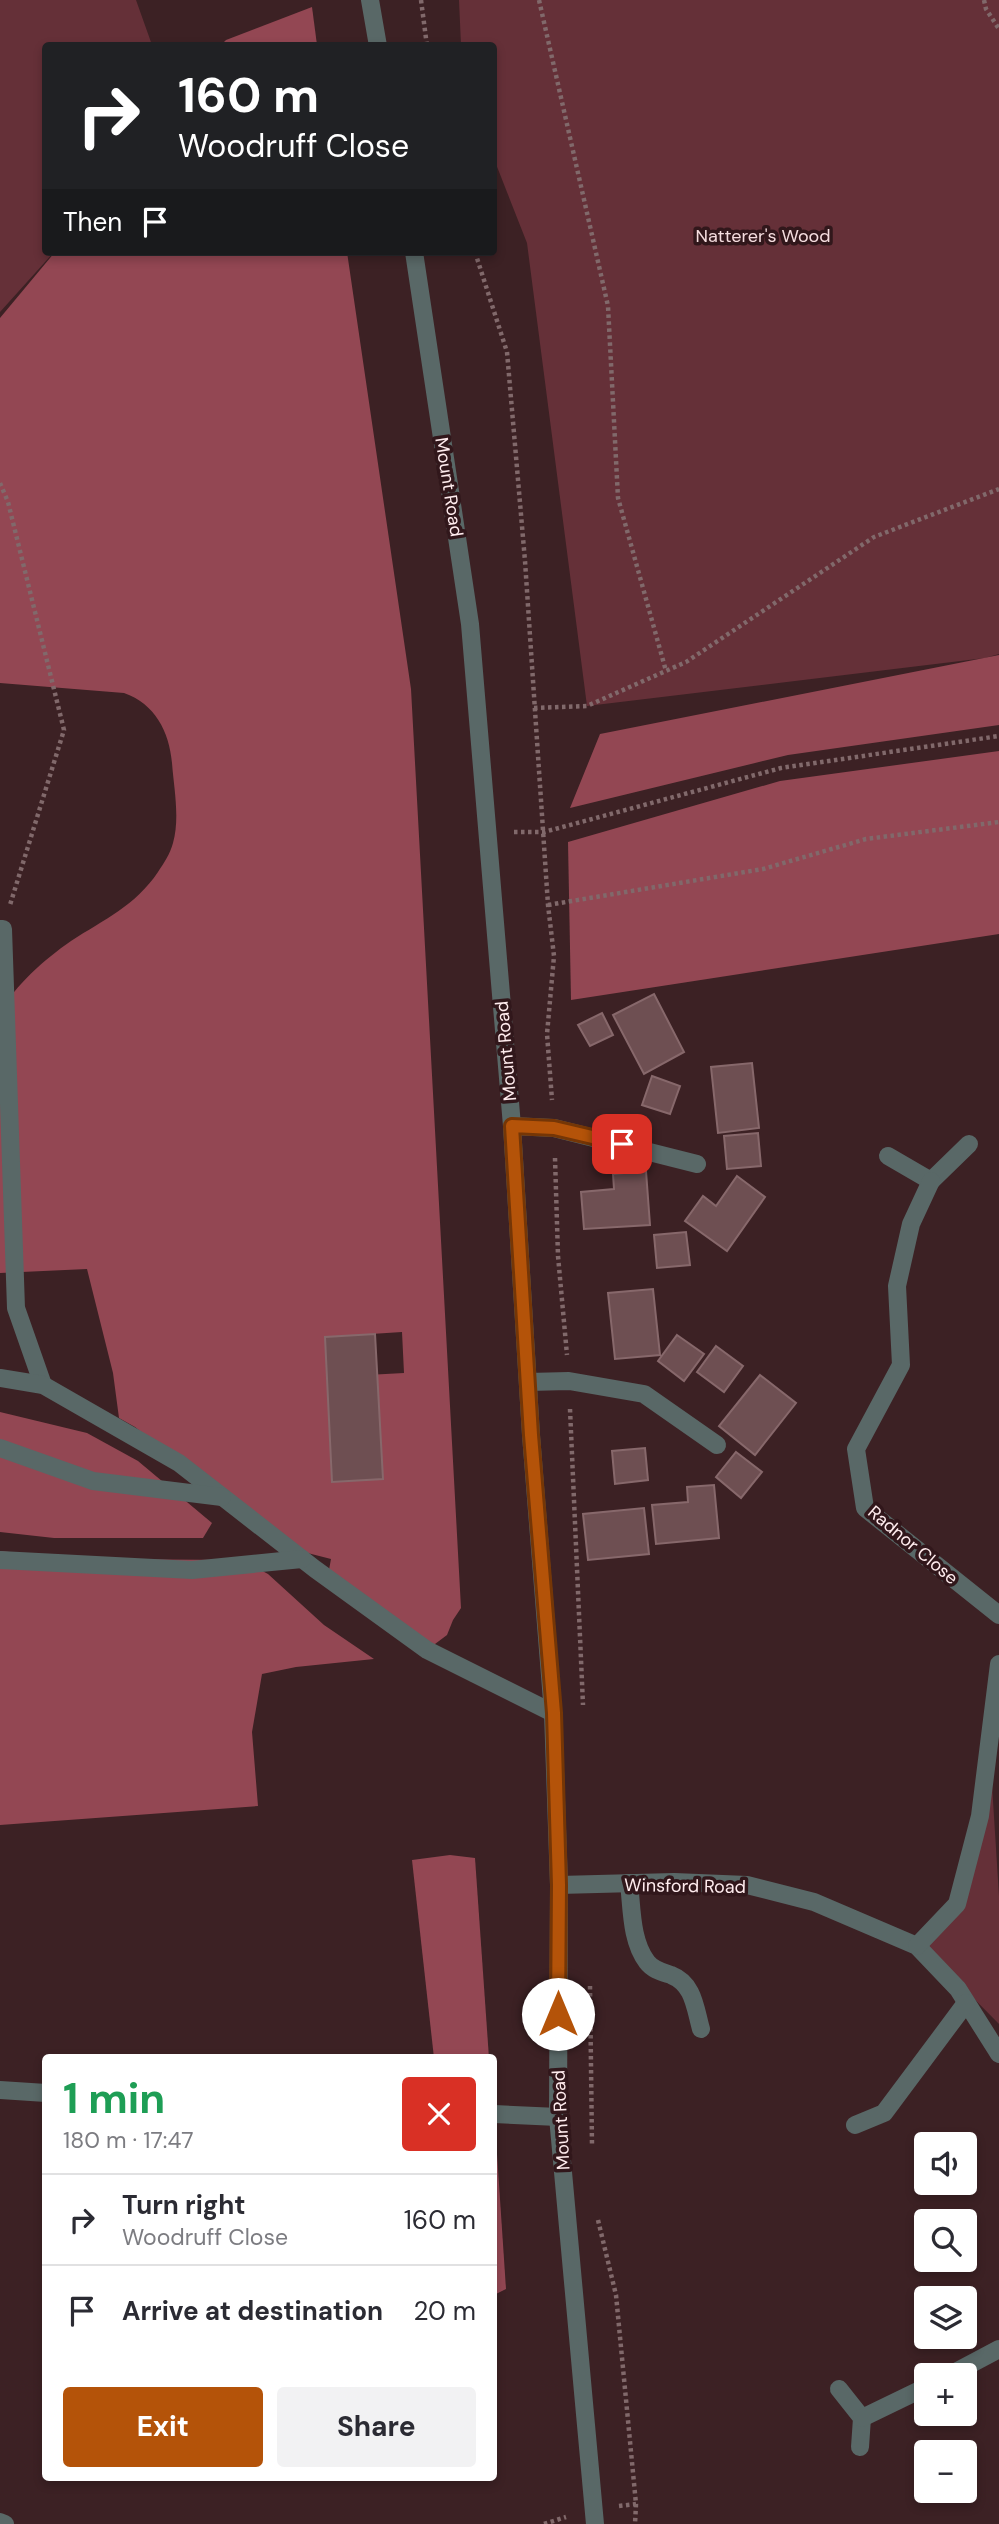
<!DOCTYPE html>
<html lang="en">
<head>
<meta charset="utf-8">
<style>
  :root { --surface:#fff; --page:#f2f2f3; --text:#2b2b33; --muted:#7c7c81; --line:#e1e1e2; --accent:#b45309 }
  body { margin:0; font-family:"DM Sans",sans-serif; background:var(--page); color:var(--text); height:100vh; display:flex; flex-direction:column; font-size:26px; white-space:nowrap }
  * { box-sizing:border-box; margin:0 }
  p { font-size:23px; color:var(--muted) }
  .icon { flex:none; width:38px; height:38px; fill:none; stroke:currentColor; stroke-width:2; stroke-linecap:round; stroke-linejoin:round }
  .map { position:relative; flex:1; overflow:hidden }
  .panel { position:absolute; left:42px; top:2054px; width:455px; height:427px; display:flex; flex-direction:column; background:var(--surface); border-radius:7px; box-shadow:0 4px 10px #0003 }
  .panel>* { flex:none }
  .hud { position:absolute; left:42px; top:42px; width:455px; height:214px; border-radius:7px; box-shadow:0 4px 10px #0003; background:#202124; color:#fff; overflow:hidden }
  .tools { position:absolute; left:914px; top:2132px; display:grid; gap:14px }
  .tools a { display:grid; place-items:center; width:63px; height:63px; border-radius:7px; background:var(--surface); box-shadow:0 4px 10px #0003; font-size:35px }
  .pin { position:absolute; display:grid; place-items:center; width:60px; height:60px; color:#fff; margin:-30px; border-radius:14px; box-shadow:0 4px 10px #0006 }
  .me { position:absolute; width:77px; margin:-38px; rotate:0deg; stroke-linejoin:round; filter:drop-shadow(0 0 5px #0008) }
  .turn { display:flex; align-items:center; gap:24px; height:147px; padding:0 21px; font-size:32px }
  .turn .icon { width:91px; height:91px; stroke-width:2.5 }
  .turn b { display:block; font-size:49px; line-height:60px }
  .then { display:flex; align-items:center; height:66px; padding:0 21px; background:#0003; gap:14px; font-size:26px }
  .round { display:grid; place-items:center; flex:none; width:74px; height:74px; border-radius:7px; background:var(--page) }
  .summary { display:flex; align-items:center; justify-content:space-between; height:119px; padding:0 21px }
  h1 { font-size:42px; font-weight:700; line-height:52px; color:#1e9e55 }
  .action { display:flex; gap:14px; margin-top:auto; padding:14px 21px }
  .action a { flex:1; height:80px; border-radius:7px; background:var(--accent); color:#fff; font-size:28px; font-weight:700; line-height:80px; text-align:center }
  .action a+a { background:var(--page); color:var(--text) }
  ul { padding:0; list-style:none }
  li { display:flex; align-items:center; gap:21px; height:91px; padding:0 21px; border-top:2px solid var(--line) }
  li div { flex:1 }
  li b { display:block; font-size:26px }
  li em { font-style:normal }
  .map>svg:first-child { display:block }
  .green { fill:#653038 }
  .forest { fill:#934753; fill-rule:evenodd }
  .building { fill:#6e4f52; stroke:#87686b; stroke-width:2 }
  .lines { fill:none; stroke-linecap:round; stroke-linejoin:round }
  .path { stroke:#81696b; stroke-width:4.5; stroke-dasharray:3.5 3.5; stroke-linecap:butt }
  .minor { stroke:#596867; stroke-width:18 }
  .route-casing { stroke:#753606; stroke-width:18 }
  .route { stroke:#b45309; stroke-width:12 }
  .labels { text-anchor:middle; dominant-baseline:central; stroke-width:7; stroke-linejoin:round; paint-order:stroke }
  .park-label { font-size:18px; fill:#f5dddf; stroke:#31171b }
  .street-label { font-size:18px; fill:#ffecee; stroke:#31171b }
</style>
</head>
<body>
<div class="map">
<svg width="999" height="2524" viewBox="0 0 999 2524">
  <rect width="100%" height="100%" fill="#3c2124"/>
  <g class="green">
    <path d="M 0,0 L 136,0 L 152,45 L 46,46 L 46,252 L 54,252 L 0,312 Z"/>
    <path d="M 459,0 L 999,0 L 999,654 L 985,658 L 587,706 L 527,243 L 494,159 L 494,46 L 461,45 Z"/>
    <path d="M 992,1785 L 999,1896 L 999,2024 L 920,1944 L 957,1904 Z"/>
  </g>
  <g class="forest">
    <path d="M 312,7 L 317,45 L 221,45 L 226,40 Z"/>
    <path d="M 55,252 L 347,252 L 411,689 L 461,1608 L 453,1620 L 447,1635 L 427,1650 L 327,1581 L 331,1559 L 284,1547 L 135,1427 L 119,1418 L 113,1373 L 87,1269 L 0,1273 L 0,1013 C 15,985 45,959 71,941 C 105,919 135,906 158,872 C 164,863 170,854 173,843 C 180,818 174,789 172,763 C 169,731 155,704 124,693 L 0,683 L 0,318 ZM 402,1332 L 404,1373 L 367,1375 L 333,1482 L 325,1337 Z"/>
    <path d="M 999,655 L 999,725 L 788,755 L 570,808 L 600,734 Z"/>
    <path d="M 999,751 L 999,934 L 571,1000 L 568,842 L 780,781 Z"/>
    <path d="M 0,1412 L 87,1433 L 138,1461 L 212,1523 L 203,1538 L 54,1538 L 0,1532 Z"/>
    <path d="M 0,1551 L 76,1559 L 242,1560 L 268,1574 L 324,1625 L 374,1659 L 296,1667 L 262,1674 L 252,1732 L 258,1806 L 0,1825 Z"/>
    <path d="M 450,1855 L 475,1858 L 489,2058 L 434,2058 L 412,1860 Z"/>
    <path d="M 494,2154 L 497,2154 L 506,2289 L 494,2295 Z"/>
  </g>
  <g class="building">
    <path d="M 654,994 L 684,1052 L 644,1074 L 613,1015 Z"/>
    <path d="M 602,1013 L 613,1035 L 590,1046 L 578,1025 Z"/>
    <path d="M 752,1063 L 759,1128 L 718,1133 L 711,1067 Z"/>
    <path d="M 652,1076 L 680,1086 L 670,1114 L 642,1105 Z"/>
    <path d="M 758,1133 L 761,1166 L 727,1169 L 724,1136 Z"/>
    <path d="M 646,1171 L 650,1225 L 584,1229 L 581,1192 L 614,1189 L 613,1174 Z"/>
    <path d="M 737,1176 L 765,1197 L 727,1251 L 685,1221 L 703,1196 L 716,1206 Z"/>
    <path d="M 686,1232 L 690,1265 L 657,1268 L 654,1235 Z"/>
    <path d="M 653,1289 L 660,1355 L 615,1359 L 608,1293 Z"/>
    <path d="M 375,1334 L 383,1479 L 332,1482 L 325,1337 Z"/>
    <path d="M 677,1335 L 704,1354 L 684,1381 L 658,1361 Z"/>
    <path d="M 716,1346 L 743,1366 L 724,1392 L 697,1372 Z"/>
    <path d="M 760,1375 L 796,1403 L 755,1455 L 719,1426 Z"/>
    <path d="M 645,1448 L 648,1480 L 615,1484 L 612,1451 Z"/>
    <path d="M 736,1452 L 762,1472 L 741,1498 L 716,1477 Z"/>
    <path d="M 714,1485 L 719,1538 L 656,1544 L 652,1505 L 688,1502 L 687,1487 Z"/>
    <path d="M 644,1508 L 649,1554 L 588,1560 L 583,1514 Z"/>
  </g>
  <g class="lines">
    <g class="path">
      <path d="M 421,0 L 427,46"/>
      <path d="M 539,0 L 608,306 L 618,498 L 666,671"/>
      <path d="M 984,0 L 986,9 L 999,29"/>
      <path d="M 475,252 L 507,352 L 525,561 L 548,905 L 554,956 L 547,1034 L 552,1100"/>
      <path d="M 0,483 L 8,502 L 64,730 L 10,905"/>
      <path d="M 534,708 L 587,706 L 686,662 L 874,537 L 999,489"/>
      <path d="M 514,832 L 544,832 L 781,768 L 999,736"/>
      <path d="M 548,905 L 763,869 L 866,839 L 999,822"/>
      <path d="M 555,1158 L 558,1256 L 567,1355"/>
      <path d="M 570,1409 L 583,1705"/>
      <path d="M 590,1986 L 592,2145"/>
      <path d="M 598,2220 L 616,2295 L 636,2504 L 635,2524"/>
      <path d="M 619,2506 L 636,2504"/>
      <path d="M 544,2524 L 566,2517"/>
    </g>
    <g class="minor">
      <path d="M 370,0 L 378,46"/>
      <path d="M 414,252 L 470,624 L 512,1126 L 531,1435 L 553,1713 L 559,1885 L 558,2117 L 595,2524"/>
      <path d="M 0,929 L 3,929 L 16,1308 L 43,1385"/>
      <path d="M 512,1126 L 554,1128 L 697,1164"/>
      <path d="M 888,1156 L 931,1181 L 969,1144"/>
      <path d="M 931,1181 L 911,1224 L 897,1286 L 901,1365 L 856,1449 L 865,1508 L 999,1615"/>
      <path d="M 0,1378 L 43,1385 L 179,1463 L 315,1569 L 427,1650 L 553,1713"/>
      <path d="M 528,1382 L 569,1381 L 644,1394 L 717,1445"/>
      <path d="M 0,1448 L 93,1481 L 222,1497"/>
      <path d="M 0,1560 L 192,1570 L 302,1559"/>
      <path d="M 629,1883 C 632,1909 631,1941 647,1962 C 653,1970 662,1972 671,1975 C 694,1984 695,2008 701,2029"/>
      <path d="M 559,1885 L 674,1882 L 747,1885 L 814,1902 L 917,1946 L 958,1989 L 999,2054"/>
      <path d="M 917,1946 L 957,1904 L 980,1816 L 999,1664"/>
      <path d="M 0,2090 L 46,2093"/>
      <path d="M 494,2114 L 558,2117"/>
      <path d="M 855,2125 L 884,2113 L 966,2003"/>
      <path d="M 950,2375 L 999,2349"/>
      <path d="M 839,2389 L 862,2418 L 860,2447"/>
      <path d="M 862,2418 L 926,2387"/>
      <path d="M 0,2522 L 5,2524"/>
    </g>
  </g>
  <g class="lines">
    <g class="route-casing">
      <path id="route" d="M 558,2014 L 559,1885 L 554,1713 L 531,1435 L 512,1126 L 554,1128 L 622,1144"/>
    </g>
    <use href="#route" class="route"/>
  </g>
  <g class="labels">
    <g class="park-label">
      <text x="763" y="236">Natterer's Wood</text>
    </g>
    <g class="street-label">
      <text transform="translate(449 487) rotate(81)">Mount Road</text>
      <text transform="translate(506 1051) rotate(-95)">Mount Road</text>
      <text transform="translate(913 1545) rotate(40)">Radnor Close</text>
      <text transform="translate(685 1886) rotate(1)">Winsford Road</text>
      <text transform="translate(561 2120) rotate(-93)">Mount Road</text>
    </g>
  </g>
</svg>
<div class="tools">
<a><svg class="icon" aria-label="sound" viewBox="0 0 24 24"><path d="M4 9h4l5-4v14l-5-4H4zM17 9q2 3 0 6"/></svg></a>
<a><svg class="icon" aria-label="search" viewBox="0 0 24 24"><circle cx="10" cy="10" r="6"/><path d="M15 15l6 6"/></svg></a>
<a><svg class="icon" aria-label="layers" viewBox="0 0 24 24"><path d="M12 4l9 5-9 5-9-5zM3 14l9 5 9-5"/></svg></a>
<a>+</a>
<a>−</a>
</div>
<div class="pin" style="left:622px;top:1144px;background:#d93025"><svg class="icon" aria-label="arrive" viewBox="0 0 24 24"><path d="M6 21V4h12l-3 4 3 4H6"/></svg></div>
<svg class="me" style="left:558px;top:2014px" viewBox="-20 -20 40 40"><circle r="19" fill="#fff"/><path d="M0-13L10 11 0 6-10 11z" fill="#b45309"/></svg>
<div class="hud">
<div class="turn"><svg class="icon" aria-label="right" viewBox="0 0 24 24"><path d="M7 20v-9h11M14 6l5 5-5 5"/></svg><div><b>160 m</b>Woodruff Close</div></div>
<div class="then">Then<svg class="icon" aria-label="arrive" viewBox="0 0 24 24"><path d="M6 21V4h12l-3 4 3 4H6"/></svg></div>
</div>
<section class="panel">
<div class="summary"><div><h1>1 min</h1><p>180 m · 17:47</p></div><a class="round" style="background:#d93025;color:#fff"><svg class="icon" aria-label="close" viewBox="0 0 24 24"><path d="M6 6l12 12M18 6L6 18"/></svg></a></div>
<ul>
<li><svg class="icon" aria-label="right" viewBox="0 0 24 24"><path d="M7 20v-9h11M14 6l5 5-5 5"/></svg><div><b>Turn right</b><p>Woodruff Close</p></div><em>160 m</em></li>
<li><svg class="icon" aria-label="arrive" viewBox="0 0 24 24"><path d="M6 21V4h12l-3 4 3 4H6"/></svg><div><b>Arrive at destination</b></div><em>20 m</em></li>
</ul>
<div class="action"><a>Exit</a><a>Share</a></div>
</section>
</div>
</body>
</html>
